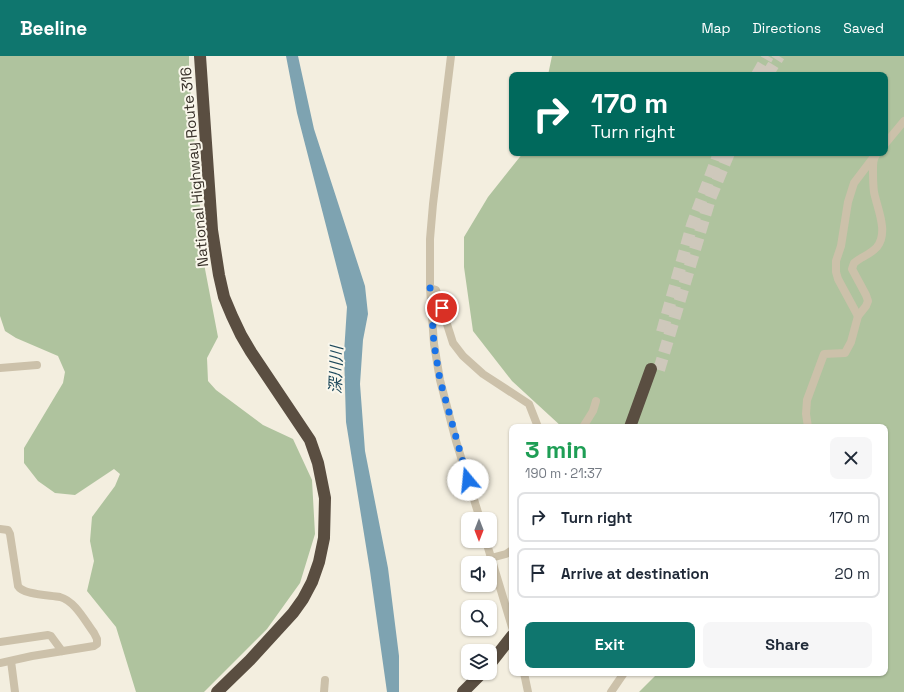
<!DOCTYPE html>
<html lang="en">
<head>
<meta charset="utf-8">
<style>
  :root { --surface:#fff; --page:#f6f6f7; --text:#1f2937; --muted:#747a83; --line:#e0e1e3; --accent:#0f766e }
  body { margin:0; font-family:"Space Grotesk","Noto Sans JP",sans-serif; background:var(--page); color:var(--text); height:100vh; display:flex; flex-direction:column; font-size:15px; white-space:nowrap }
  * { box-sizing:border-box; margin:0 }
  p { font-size:13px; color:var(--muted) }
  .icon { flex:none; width:22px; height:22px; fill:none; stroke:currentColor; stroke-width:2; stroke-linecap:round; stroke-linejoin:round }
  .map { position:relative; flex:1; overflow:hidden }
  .panel { position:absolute; left:509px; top:368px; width:379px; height:252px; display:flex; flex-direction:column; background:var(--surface); border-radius:8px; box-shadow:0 1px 3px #0004 }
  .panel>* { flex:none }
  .banner { position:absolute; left:509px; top:16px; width:379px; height:84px; border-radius:8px; box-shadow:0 1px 3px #0004; background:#00695c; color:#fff; overflow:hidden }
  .needle { width:26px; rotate:180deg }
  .buttons { position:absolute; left:461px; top:456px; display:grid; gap:8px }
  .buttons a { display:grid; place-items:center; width:36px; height:36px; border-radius:8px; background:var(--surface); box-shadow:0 1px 3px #0004; font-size:20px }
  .pin { position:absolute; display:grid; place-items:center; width:34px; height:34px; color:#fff; margin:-17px; border:2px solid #fff; border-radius:50%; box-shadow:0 1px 4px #0007 }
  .me { position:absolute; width:44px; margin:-22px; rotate:343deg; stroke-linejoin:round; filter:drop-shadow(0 0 3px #0008) }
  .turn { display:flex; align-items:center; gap:14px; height:84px; padding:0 16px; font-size:18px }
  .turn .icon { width:52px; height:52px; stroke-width:2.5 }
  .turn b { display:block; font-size:28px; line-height:34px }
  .round { display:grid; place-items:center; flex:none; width:42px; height:42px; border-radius:8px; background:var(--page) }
  .overview { display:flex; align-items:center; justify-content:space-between; height:68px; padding:0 16px }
  h1 { font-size:24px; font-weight:700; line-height:30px; color:#1e9e55 }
  .button { display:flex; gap:8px; margin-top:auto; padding:8px 16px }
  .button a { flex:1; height:46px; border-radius:8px; background:var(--accent); color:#fff; font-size:16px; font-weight:700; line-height:46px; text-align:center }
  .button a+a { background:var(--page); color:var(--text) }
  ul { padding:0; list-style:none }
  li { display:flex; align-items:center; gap:12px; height:50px; margin:0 8px 6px; padding:0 8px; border:2px solid var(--line); border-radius:8px }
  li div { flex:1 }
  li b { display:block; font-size:15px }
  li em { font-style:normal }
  header { display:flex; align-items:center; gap:24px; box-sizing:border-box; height:56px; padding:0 20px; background:var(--accent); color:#fff }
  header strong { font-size:19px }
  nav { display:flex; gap:22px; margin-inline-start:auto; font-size:14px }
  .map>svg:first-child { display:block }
  .green { fill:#afc39e }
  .water { fill:#7ea3b1 }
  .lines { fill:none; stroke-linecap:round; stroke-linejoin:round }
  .highway-tunnel { stroke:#cec8bb; stroke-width:12; stroke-dasharray:12 6; stroke-linecap:butt }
  .minor { stroke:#ccc1aa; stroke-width:8 }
  .highway { stroke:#5a4e41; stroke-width:12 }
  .route { stroke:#1a73e8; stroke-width:7; stroke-dasharray:0 12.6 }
  .labels { text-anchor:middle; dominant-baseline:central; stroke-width:4; stroke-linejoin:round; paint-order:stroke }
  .street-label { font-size:15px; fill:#39322a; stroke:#faf7ec }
  .water-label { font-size:16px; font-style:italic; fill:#1f4a5c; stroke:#faf7ec }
</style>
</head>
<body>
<header>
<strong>Beeline</strong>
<nav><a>Map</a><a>Directions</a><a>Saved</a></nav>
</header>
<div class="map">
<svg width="904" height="636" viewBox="0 0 904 636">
  <rect width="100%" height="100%" fill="#f3eedf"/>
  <g class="green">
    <path d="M 0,0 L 189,0 L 189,18 L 205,213 L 218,281 L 207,302 L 208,325 L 216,334 L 263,369 L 293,383 L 312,424 L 315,478 L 300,527 L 267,573 L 204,636 L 136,636 L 116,571 L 87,535 L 94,505 L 90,485 L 92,461 L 115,430 L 120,418 L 114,413 L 75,439 L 55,437 L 38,425 L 24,407 L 24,392 L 63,327 L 65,316 L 58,300 L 16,282 L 5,275 L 0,260 Z"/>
    <path d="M 552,0 L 904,0 L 904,636 L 639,636 L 658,617 L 885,617 L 885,371 L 562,371 L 512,325 L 473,275 L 464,211 L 464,181 L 488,141 L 523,97 L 885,97 L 885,19 L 548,19 Z"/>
  </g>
  <path class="water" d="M 286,0 L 298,0 L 314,73 L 365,230 L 368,258 L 363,284 L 360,328 L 365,395 L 388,512 L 399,600 L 399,636 L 387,636 L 370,515 L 346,366 L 344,297 L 347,251 L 297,57 Z"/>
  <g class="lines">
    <g class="highway-tunnel">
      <path d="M 757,19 L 768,0"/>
      <path d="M 767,19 L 779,0"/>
      <path d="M 662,276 L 692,169 L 719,97"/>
      <path d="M 659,314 L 710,143 L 729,97"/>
    </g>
    <g class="minor">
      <path d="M 451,0 L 433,148 L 430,183 L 430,232 L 434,288 L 440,324 L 456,385 L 480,463"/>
      <path d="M 885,88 L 904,65"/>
      <path d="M 430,232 L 436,234 L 438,240 L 453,287 L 463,300 L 483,318 L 529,348 L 538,371"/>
      <path d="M 858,260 L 838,223 L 836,216 L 836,205 L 841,190 L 848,146 L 854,127 L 873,102"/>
      <path d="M 0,312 L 37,309"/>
      <path d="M 583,371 L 593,355 L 596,345"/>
      <path d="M 808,371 L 806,358 L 807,344 L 824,298 L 845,297 L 851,286 L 858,260 L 866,250 L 868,245 L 866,239 L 852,213 L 854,207 C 861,201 871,198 877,191 C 889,176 877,152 874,136 C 873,129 873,122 873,114 C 873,107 873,103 877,97"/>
      <path d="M 0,473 L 8,474 L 10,478 L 18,530 C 23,539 49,539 60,541 C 75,545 85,565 94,577 L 97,583 L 97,588 L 94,590 L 32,600 L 0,607"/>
      <path d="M 486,485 L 512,571"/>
      <path d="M 491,502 L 506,498 L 512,494"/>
      <path d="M 0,586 L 48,579 L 51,580 L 62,595"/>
      <path d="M 11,605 L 15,636"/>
      <path d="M 524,617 L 528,636"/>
      <path d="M 324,636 L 325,624"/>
      <path d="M 611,636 L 624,617"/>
    </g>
    <g class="highway">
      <path d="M 200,0 L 212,174 L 219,219 L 224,241 L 232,260 L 241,279 L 251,296 L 310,384 L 318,407 L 325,442 L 324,482 L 319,506 L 312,526 L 303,543 L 293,557 L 250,604 L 217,636"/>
      <path d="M 630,371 L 651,313"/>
      <path d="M 490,608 L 512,580"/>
      <path d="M 463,636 L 482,617"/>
    </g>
  </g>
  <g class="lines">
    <path class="route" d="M 442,252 L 436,234 L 430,232 L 434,288 L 440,324 L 468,424"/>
  </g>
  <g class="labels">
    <g class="street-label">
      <text transform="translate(194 111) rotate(-95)">National Highway Route 316</text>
    </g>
    <g class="water-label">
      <text transform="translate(336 314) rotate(-88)">深川川</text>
    </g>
  </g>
</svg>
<div class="buttons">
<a><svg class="needle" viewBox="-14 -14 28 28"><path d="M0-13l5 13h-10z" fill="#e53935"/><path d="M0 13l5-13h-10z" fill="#747a83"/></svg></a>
<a><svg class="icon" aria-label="sound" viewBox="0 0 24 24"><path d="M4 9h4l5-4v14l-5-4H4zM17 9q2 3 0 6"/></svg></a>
<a><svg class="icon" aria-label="search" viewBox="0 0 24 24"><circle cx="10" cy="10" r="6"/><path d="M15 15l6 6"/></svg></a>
<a><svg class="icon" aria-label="layers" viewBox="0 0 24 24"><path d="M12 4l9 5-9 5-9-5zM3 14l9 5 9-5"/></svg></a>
</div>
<div class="pin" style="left:442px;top:252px;background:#d93025"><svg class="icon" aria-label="arrive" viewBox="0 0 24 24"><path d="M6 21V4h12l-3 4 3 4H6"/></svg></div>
<svg class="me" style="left:468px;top:424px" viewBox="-20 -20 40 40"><circle r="19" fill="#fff"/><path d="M0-13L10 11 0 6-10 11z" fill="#1a73e8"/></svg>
<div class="banner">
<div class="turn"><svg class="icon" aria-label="right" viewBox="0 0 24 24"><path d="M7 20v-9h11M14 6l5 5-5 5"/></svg><div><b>170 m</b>Turn right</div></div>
</div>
<section class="panel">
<div class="overview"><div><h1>3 min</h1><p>190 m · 21:37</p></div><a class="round"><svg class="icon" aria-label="close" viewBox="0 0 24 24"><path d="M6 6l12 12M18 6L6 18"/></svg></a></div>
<ul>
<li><svg class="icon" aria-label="right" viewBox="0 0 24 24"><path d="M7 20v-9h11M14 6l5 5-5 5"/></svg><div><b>Turn right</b></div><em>170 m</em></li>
<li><svg class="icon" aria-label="arrive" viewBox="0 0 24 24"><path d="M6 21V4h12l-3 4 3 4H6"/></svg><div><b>Arrive at destination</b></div><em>20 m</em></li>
</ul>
<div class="button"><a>Exit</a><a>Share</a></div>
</section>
</div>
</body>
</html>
